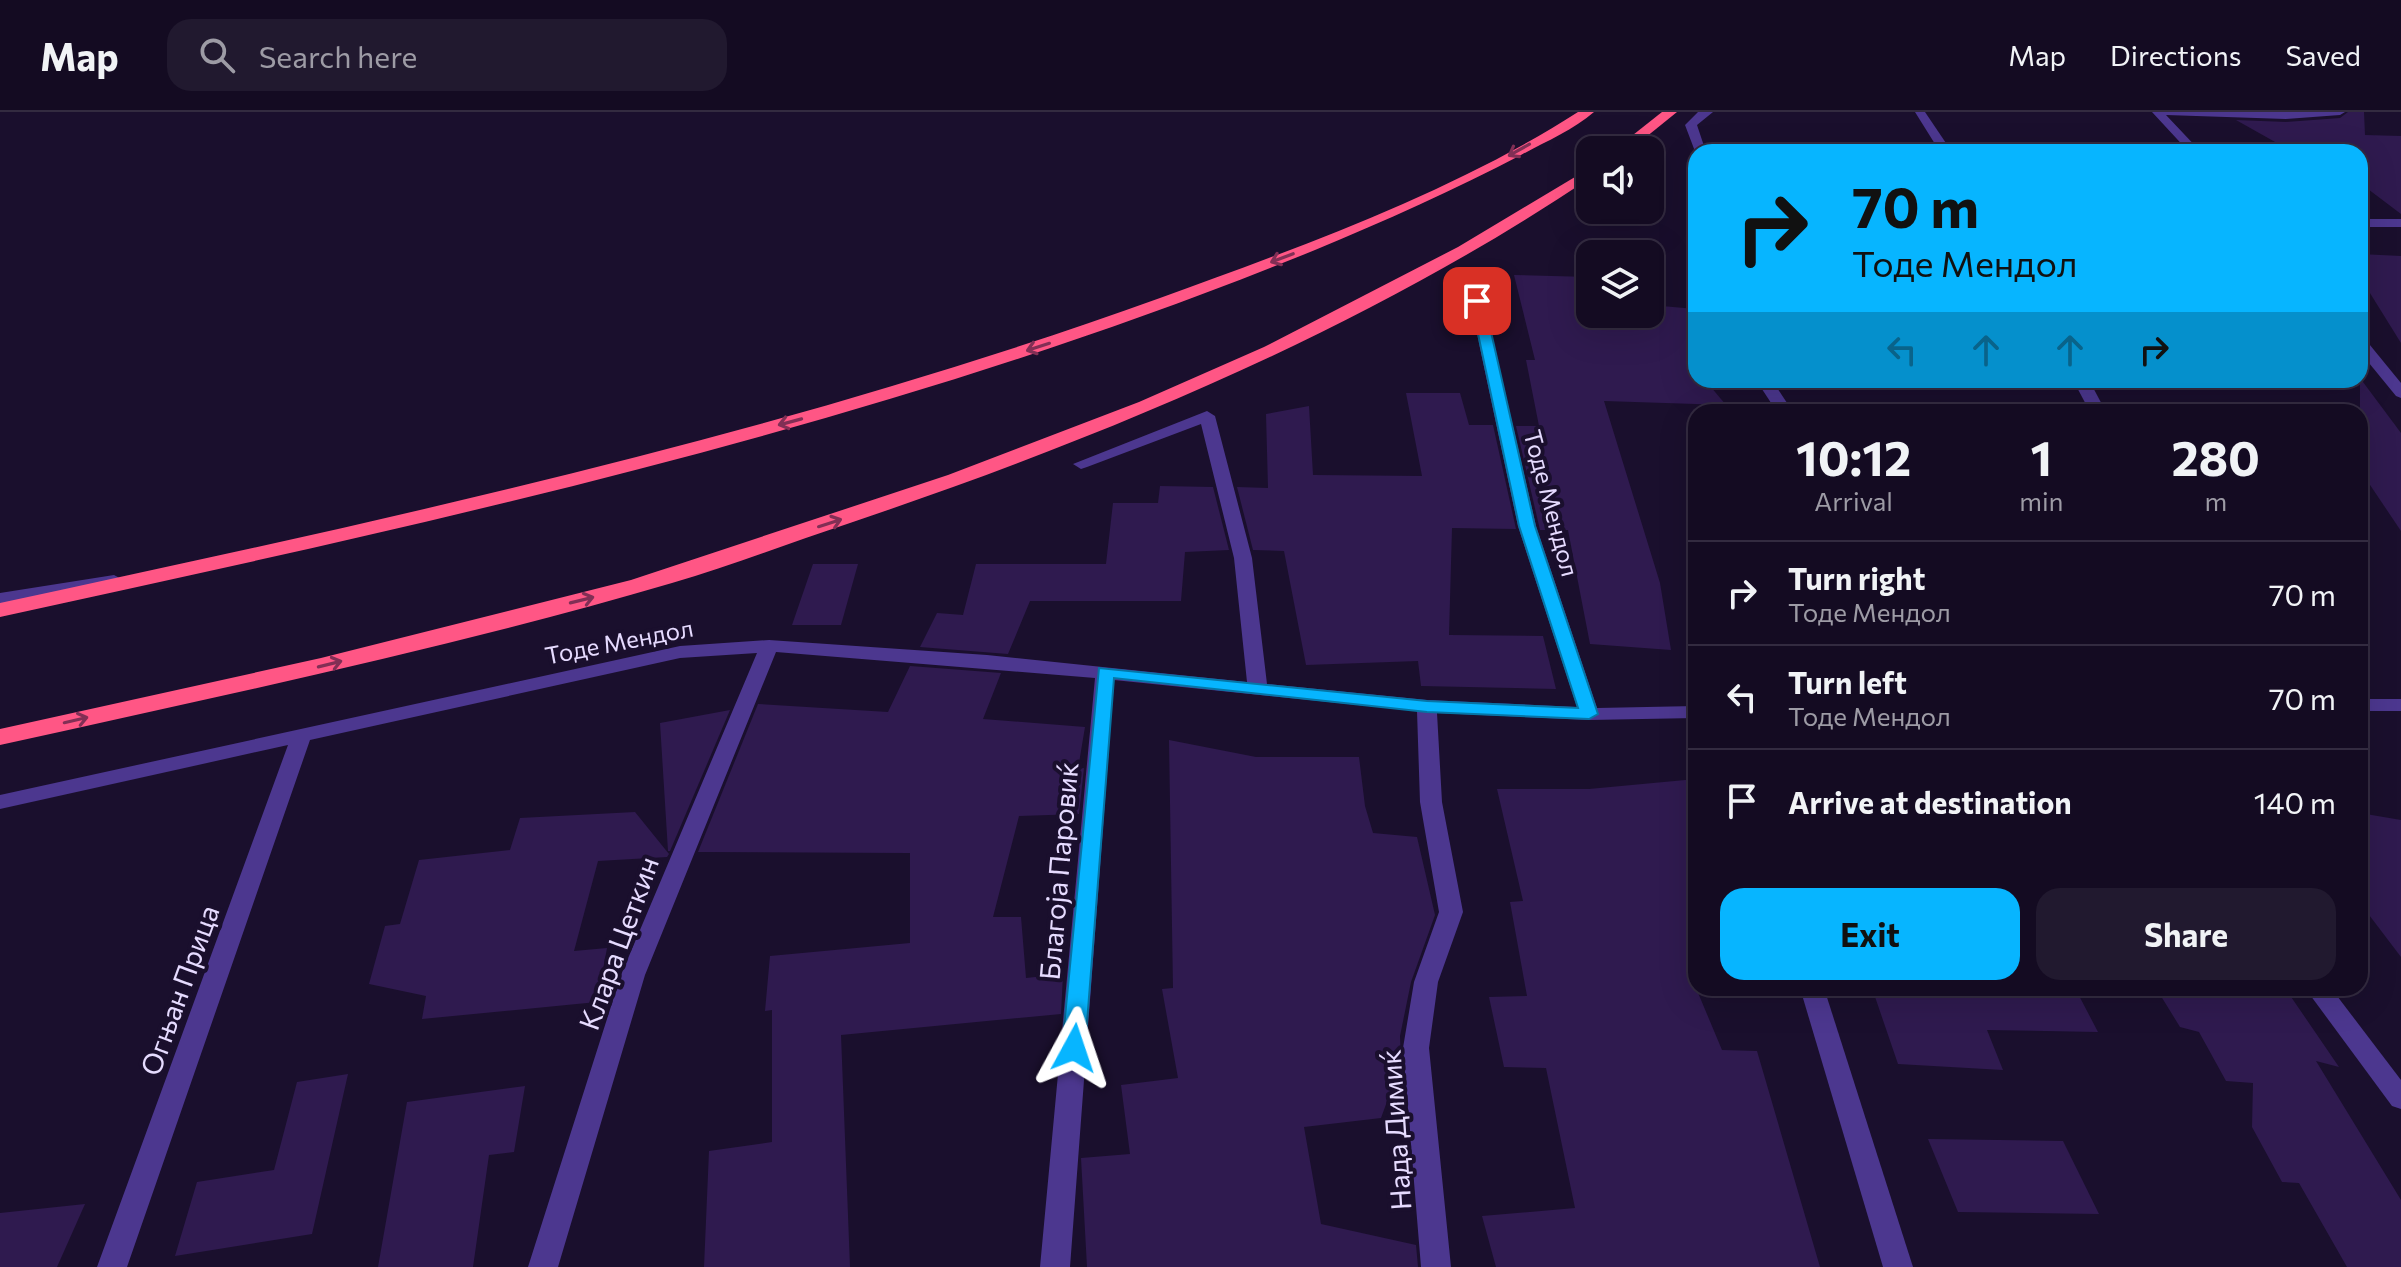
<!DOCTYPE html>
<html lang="en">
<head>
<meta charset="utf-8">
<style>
  :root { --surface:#140b22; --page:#21192f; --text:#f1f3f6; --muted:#9d9ba5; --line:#332b40; --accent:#07b5ff }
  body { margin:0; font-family:Commissioner,sans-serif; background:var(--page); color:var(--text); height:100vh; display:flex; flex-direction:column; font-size:30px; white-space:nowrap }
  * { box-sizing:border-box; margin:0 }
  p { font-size:26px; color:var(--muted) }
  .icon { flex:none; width:44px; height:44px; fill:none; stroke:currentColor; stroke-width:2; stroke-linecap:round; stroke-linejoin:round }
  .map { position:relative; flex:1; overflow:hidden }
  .details { position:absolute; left:1688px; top:292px; width:680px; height:592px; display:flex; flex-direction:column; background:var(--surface); border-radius:24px; box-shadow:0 8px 32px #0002,0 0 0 2px var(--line) }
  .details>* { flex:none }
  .hud { position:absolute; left:1688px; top:32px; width:680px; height:244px; border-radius:24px; box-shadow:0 8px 32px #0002,0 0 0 2px var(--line); background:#07b5ff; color:#111; overflow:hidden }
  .buttons { position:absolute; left:1576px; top:24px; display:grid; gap:16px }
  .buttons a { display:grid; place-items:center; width:88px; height:88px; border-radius:16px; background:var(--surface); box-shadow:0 8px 32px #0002,0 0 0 2px var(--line); font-size:40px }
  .pin { position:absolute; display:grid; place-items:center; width:68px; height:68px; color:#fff; margin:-34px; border-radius:16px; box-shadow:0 4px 12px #0006 }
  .me { position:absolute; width:88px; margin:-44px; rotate:5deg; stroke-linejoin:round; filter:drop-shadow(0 0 6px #0008) }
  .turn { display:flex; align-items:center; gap:28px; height:168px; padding:0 32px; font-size:36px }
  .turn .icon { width:104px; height:104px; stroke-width:2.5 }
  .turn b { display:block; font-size:56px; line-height:68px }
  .lanes { display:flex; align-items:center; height:76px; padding:0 32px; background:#0003; justify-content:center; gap:40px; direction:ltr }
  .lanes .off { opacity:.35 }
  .eta { display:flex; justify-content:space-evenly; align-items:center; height:136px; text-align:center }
  .eta b { font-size:48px; font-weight:700; line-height:56px }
  .action { display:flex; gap:16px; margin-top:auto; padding:16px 32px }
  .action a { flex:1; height:92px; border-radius:24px; background:var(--accent); color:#111; font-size:32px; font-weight:700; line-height:92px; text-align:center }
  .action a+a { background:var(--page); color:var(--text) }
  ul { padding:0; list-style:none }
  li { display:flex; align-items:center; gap:24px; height:104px; padding:0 32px; border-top:2px solid var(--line) }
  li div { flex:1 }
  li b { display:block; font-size:30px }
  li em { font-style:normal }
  header { display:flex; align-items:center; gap:48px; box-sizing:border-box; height:112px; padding:0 40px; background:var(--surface); border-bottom:2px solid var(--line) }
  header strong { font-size:38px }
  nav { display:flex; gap:44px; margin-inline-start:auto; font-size:28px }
  .search { width:560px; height:72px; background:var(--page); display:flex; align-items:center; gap:20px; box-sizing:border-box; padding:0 28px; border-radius:24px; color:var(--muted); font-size:30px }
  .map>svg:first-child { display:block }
  .building { fill:#2f1a4f }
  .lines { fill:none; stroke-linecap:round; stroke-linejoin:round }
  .service { fill:#4c378f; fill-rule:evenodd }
  .minor { fill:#4c378f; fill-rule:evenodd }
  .motorway { fill:#ff5685; fill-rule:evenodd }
  .oneway { stroke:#812f55 }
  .route { fill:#07b5ff; stroke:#0576a6; stroke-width:2 }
  .labels { text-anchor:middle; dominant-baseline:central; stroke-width:8; stroke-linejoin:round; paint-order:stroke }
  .street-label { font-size:24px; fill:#e6dbff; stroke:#1a0f2d }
  .near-street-label { font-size:28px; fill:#e6dbff; stroke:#1a0f2d }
</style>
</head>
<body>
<header>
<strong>Map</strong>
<div class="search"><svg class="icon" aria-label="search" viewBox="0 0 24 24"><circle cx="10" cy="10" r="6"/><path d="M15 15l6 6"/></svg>Search here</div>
<nav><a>Map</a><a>Directions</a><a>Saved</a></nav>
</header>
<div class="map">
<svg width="2401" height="1155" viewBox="0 0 2401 1155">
  <rect width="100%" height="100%" fill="#1a0f2d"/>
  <g class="building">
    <path d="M 2348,0 L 2364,0 L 2365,23 L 2401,24 L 2401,102 L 2360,71 L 2360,40 L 2293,40 L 2236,8 L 2286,10 L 2340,6 Z"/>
    <path d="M 1600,127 L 1635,129 L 1637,142 L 1602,142 Z"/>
    <path d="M 2360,142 L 2401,144 L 2401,231 L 2360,165 Z"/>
    <path d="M 1514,163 L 1590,165 L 1590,202 L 1650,202 L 1650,193 L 1696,197 L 1696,268 L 1705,268 L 1726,293 L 1604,289 L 1660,471 L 1671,538 L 1590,532 L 1568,418 L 1540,418 L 1516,314 L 1539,314 L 1526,248 L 1535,248 Z"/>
    <path d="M 2360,266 L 2401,321 L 2401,419 L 2360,358 Z"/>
    <path d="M 1406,281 L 1460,281 L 1469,313 L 1493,313 L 1516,417 L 1452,416 L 1449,523 L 1543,524 L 1556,577 L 1421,574 L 1418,549 L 1306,553 L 1284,439 L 1253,438 L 1237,375 L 1268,376 L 1266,302 L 1309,294 L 1313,363 L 1422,364 Z"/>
    <path d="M 1160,374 L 1213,375 L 1229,438 L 1185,440 L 1181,489 L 1030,489 L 1008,542 L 920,535 L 937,501 L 963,503 L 976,452 L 1106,452 L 1113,391 L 1158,391 Z"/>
    <path d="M 813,452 L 858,452 L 841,513 L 792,513 Z"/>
    <path d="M 910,554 L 1001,561 L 983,607 L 1085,615 L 1078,657 L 1084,656 L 1079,702 L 1019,704 L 993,805 L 1021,805 L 1026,866 L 1063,862 L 1061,902 L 841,923 L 850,1155 L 704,1155 L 709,1039 L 772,1030 L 772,898 L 765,899 L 770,844 L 910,831 L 910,741 L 698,740 L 758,592 L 888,600 Z"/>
    <path d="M 730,598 L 670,739 L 668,739 L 660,611 Z"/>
    <path d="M 1169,628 L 1256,645 L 1359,645 L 1365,694 L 1373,721 L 1417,725 L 1435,803 L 1411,870 L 1400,924 L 1401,951 L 1381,1006 L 1304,1015 L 1321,1112 L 1416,1133 L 1418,1155 L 1087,1155 L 1081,1046 L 1130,1042 L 1121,973 L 1178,966 L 1162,877 L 1173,876 Z"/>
    <path d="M 1696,667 L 1696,876 L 1722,938 L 1757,939 L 1820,1155 L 1496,1155 L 1482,1104 L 1575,1096 L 1546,956 L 1504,955 L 1489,885 L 1527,884 L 1510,790 L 1523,789 L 1497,677 L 1589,677 Z"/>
    <path d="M 635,700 L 669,742 L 667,745 L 598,749 L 574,839 L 607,836 L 597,890 L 422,907 L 426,884 L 369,872 L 385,814 L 400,812 L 419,748 L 510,738 L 520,706 Z"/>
    <path d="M 2360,701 L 2401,708 L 2401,845 L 2360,791 Z"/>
    <path d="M 1872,876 L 2075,876 L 2098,920 L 1987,918 L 2003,958 L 1898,952 Z"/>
    <path d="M 2156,876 L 2285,876 L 2339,955 L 2316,949 L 2401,1088 L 2401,1155 L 2347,1155 L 2299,1071 L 2282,1070 L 2252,1015 L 2253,971 L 2226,969 L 2199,920 L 2180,915 Z"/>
    <path d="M 348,962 L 312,1122 L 175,1144 L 197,1070 L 274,1058 L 297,970 Z"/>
    <path d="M 525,974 L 514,1040 L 489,1043 L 473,1155 L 378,1155 L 407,990 Z"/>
    <path d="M 1928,1027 L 2063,1029 L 2099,1102 L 1958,1100 Z"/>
    <path d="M 85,1092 L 57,1155 L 0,1155 L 0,1101 Z"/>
  </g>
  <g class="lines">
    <path class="service" d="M 114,463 L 123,468 L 120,472 L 0,493 L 0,481 Z"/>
    <g class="minor">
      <path d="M 1698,0 L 1713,0 L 1697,13 L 1706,40 L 1696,40 L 1696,42 L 1685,13 Z"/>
      <path d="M 1915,0 L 1925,0 L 1952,40 L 1940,40 Z"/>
      <path d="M 2152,0 L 2345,0 L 2340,3 L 2286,7 L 2166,3 L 2201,40 L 2189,40 Z"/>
      <rect x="2360" y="107" width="41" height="8"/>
      <path d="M 1477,185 L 1484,189 L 1536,414 L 1597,596 L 1696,594 L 1696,606 L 1589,608 L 1437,601 L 1442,690 L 1463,800 L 1438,870 L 1429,936 L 1451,1155 L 1421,1155 L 1403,936 L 1414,870 L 1439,800 L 1420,690 L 1417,599 L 1114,568 L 1070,1155 L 1040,1155 L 1095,566 L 776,540 L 645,863 L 558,1155 L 528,1155 L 621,863 L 757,541 L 680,546 L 310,628 L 127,1155 L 97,1155 L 288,633 L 0,697 L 0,683 L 680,534 L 769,528 L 987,543 L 1247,570 L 1234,446 L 1201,312 L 1087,355 L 1081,357 L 1073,352 L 1207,299 L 1215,304 L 1252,446 L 1267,572 L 1427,588 L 1577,595 L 1518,414 L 1470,189 Z"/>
      <path d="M 2360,226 L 2365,227 L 2401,271 L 2401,286 L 2396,284 L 2360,240 Z"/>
      <path d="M 1756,268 L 1772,268 L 1793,300 L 1777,300 Z"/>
      <path d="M 2073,268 L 2089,268 L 2106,300 L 2090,300 Z"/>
      <rect x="2360" y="587" width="41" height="12"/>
      <path d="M 1800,876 L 1824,876 L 1913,1155 L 1883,1155 Z"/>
      <path d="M 2305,876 L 2331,876 L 2401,968 L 2401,997 L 2392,994 Z"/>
    </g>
    <g class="motorway">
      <path d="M 1578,0 L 1594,0 C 1573,18 1545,30 1521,43 C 1454,78 1385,109 1315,138 C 892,311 445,408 0,505 L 0,491 C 391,407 783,322 1160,186 C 1298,136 1454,80 1578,0 Z"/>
      <path d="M 1662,0 L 1677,0 L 1630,38 L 1614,38 Z"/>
      <path d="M 1590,56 L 1590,66 C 1363,218 1107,324 850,411 C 790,431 732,453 672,471 C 451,536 224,583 0,633 L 0,617 L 321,546 L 631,468 L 948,363 L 1139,290 L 1264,235 L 1458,135 Z"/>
    </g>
  </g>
  <defs><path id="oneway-shaft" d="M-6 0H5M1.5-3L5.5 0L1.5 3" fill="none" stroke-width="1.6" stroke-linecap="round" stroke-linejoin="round" transform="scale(2)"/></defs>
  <g class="oneway">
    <use href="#oneway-shaft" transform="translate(1519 38) rotate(151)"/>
    <use href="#oneway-shaft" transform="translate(1282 146) rotate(159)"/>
    <use href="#oneway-shaft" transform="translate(1038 235) rotate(162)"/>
    <use href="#oneway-shaft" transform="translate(790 310) rotate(165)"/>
    <use href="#oneway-shaft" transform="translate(830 411) rotate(-18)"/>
    <use href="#oneway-shaft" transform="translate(582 488) rotate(-14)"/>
    <use href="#oneway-shaft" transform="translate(330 552) rotate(-14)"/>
    <use href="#oneway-shaft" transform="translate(76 608) rotate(-13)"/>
  </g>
  <path class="route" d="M 1477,185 L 1484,189 L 1535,414 L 1598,602 L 1589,607 L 1427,600 L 1114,566 L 1085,936 L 1082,942 L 1074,945 L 1065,942 L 1062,936 L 1099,556 L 1427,589 L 1578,596 L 1519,414 L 1471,189 Z"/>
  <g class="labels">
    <g class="street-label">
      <text transform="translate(1552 391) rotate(75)">Тоде Мендол</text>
      <text transform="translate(619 529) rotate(-11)">Тоде Мендол</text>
    </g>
    <g class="near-street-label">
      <text transform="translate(1058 759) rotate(-85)">Благоја Паровиќ</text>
      <text transform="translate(618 831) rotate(-70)">Клара Цеткин</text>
      <text transform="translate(179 878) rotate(-70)">Огњан Прица</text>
      <text transform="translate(1395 1018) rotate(-94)">Нада Димиќ</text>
    </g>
  </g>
</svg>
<div class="buttons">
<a><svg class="icon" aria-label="sound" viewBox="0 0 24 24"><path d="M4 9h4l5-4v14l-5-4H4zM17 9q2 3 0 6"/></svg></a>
<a><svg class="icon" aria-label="layers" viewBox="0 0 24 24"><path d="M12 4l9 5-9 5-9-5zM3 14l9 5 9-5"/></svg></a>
</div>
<div class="pin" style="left:1477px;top:189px;background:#d93025"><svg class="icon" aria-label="arrive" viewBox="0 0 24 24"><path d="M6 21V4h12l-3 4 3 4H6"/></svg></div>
<svg class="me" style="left:1074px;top:936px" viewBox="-20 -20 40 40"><path d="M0-17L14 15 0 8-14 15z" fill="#07b5ff" stroke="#fff" stroke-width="4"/></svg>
<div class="hud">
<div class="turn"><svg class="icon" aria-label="right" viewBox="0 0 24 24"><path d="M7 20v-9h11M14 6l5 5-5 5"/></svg><div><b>70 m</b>Тоде Мендол</div></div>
<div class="lanes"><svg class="icon off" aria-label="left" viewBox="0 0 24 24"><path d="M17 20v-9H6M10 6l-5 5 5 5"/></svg><svg class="icon off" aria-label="ahead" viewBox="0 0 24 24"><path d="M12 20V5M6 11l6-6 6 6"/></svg><svg class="icon off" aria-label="ahead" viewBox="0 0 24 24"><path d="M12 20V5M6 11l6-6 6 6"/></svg><svg class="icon" aria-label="right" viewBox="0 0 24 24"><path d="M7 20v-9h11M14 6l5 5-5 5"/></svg></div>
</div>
<section class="details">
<div class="eta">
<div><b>10:12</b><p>Arrival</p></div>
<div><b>1</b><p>min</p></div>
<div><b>280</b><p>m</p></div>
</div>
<ul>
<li><svg class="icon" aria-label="right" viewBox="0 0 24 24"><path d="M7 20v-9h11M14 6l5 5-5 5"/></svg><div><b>Turn right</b><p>Тоде Мендол</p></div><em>70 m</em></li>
<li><svg class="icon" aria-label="left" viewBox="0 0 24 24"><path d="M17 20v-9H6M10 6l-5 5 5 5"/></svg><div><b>Turn left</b><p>Тоде Мендол</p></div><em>70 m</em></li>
<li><svg class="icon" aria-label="arrive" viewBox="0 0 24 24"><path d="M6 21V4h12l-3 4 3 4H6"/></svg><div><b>Arrive at destination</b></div><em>140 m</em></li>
</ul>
<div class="action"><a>Exit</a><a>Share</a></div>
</section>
</div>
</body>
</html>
